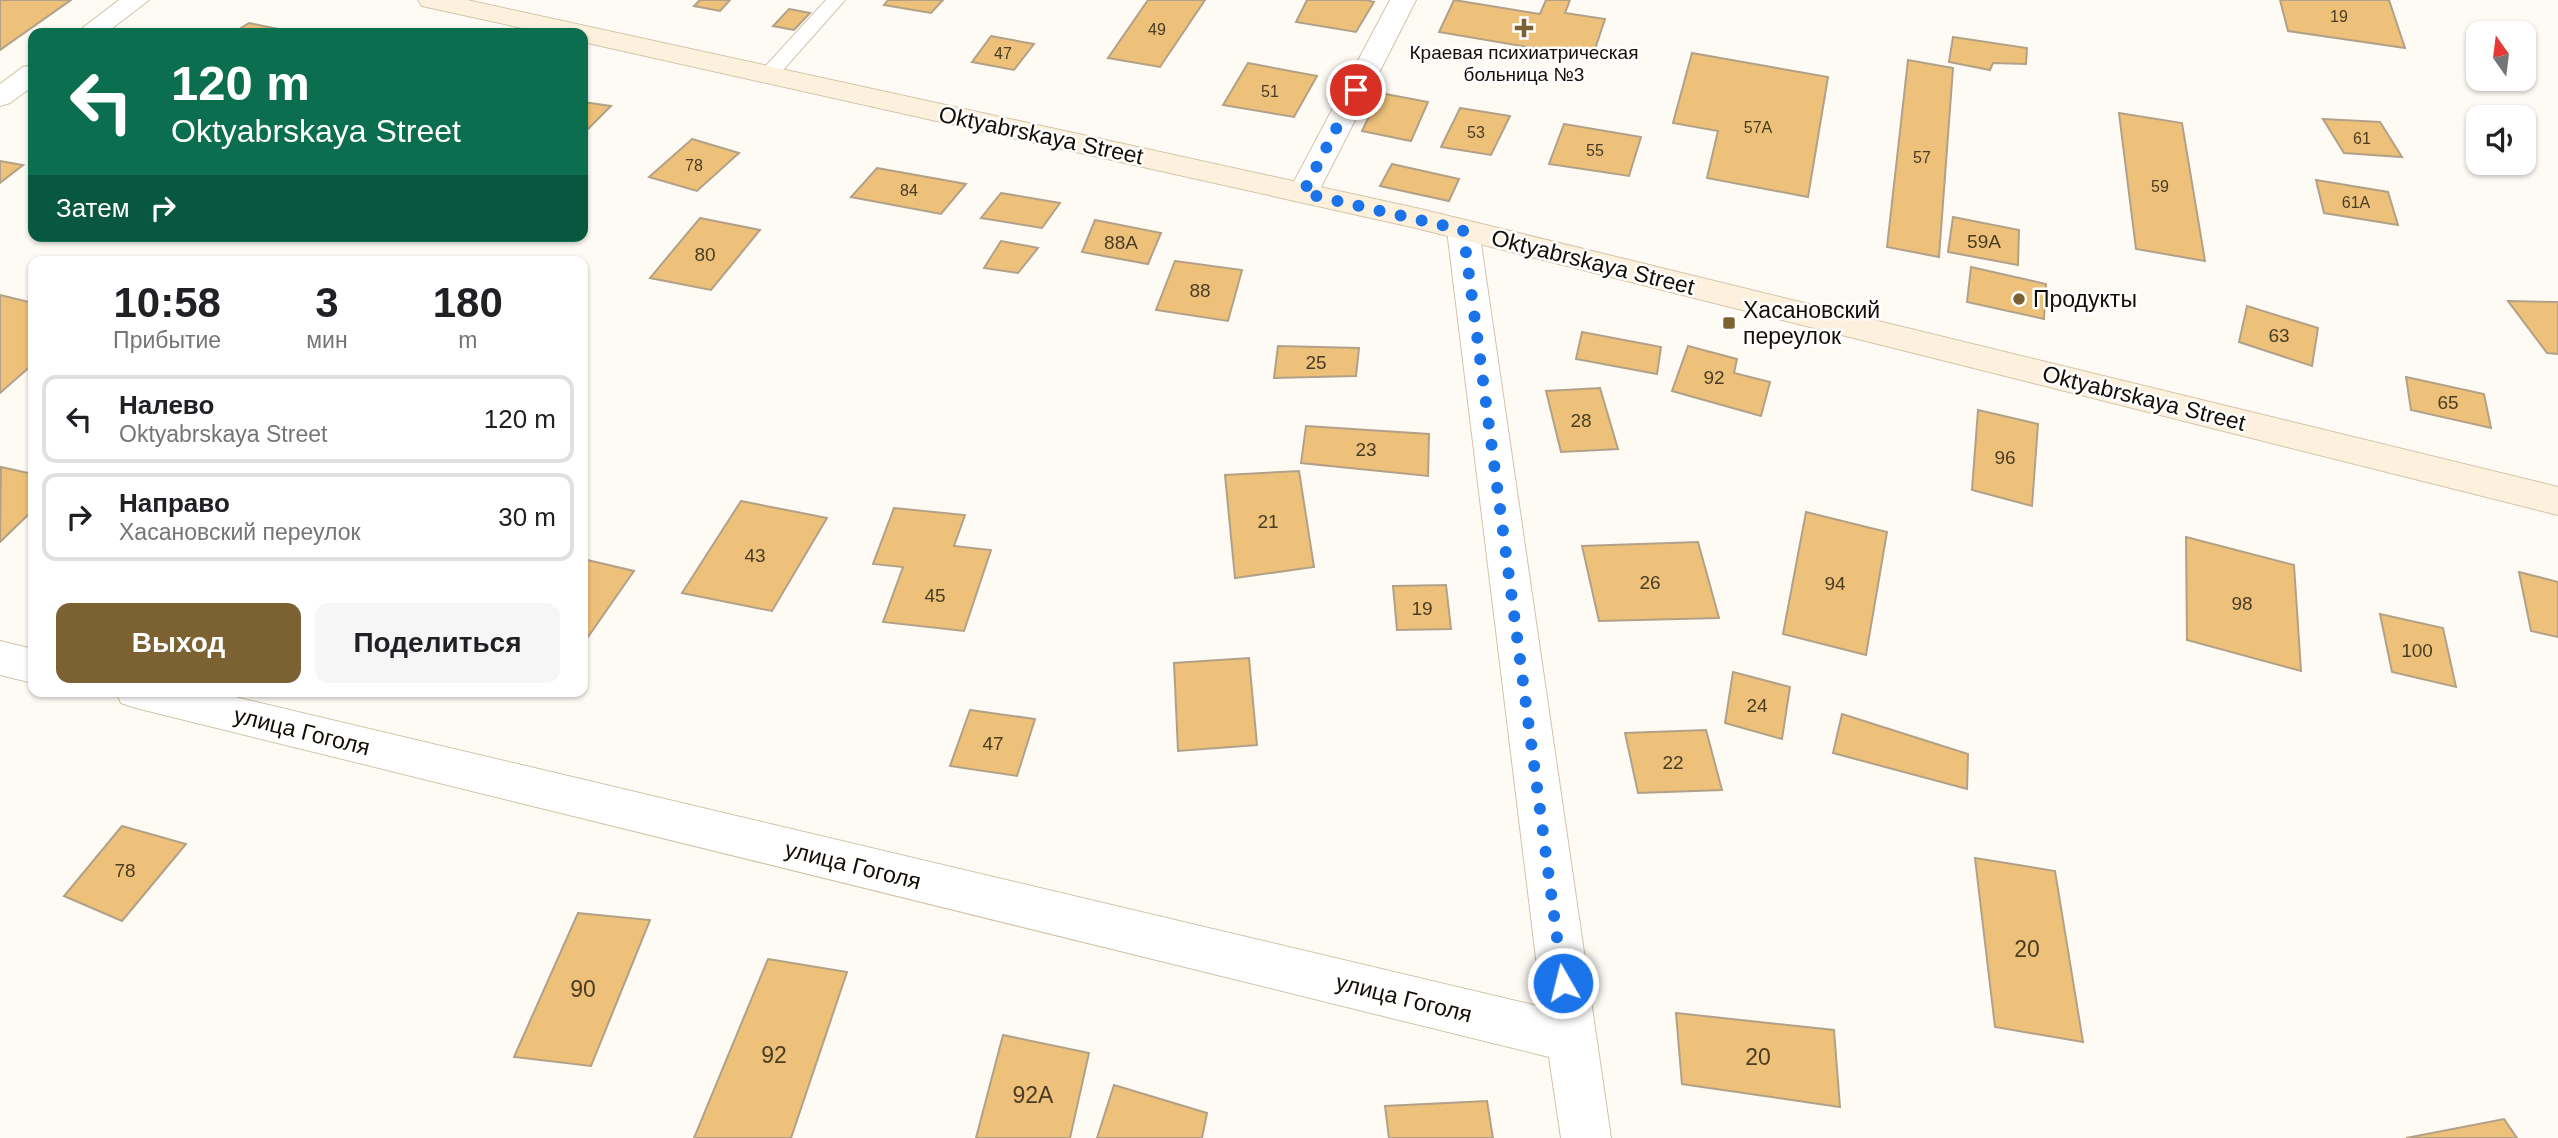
<!DOCTYPE html>
<html lang="ru">
<head>
<meta charset="utf-8">
<style>
  :root { --surface:#fff; --page:#f6f6f6; --text:#202124; --muted:#757577; --line:#e0e0e0; --accent:#7c6133 }
  body { margin:0; font-family:Helvetica,sans-serif; background:var(--page); color:var(--text); height:100vh; display:flex; flex-direction:column; font-size:26px; white-space:nowrap }
  * { box-sizing:border-box; margin:0 }
  p { font-size:23px; color:var(--muted) }
  .icon { flex:none; width:38px; height:38px; fill:none; stroke:currentColor; stroke-width:2; stroke-linecap:round; stroke-linejoin:round }
  .map { position:relative; flex:1; overflow:hidden }
  .side { position:absolute; left:28px; top:256px; width:560px; height:441px; display:flex; flex-direction:column; background:var(--surface); border-radius:14px; box-shadow:0 2px 5px #0004 }
  .side>* { flex:none }
  .banner { position:absolute; left:28px; top:28px; width:560px; height:214px; border-radius:14px; box-shadow:0 2px 5px #0004; background:#0b6e4f; color:#fff; overflow:hidden }
  .needle { width:46px; rotate:346deg }
  .tools { position:absolute; left:2466px; top:21px; display:grid; gap:14px }
  .tools a { display:grid; place-items:center; width:70px; height:70px; border-radius:14px; background:var(--surface); box-shadow:0 2px 5px #0004; font-size:35px }
  .pin { position:absolute; display:grid; place-items:center; width:60px; height:60px; color:#fff; margin:-30px; border:4px solid #fff; border-radius:50%; box-shadow:0 2px 7px #0007 }
  .me { position:absolute; width:77px; margin:-38px; rotate:352deg; stroke-linejoin:round; filter:drop-shadow(0 0 5px #0008) }
  .turn { display:flex; align-items:center; gap:24px; height:147px; padding:0 28px; font-size:32px }
  .turn .icon { width:91px; height:91px; stroke-width:2.5 }
  .turn b { display:block; font-size:49px; line-height:60px }
  .then { display:flex; align-items:center; height:66px; padding:0 28px; background:#0003; gap:14px; font-size:26px }
  .eta { display:flex; justify-content:space-evenly; align-items:center; height:119px; text-align:center }
  .eta b { font-size:42px; font-weight:800; line-height:49px }
  .primary-button { display:flex; gap:14px; margin-top:auto; padding:14px 28px }
  .primary-button a { flex:1; height:80px; border-radius:14px; background:var(--accent); color:#fff; font-size:28px; font-weight:800; line-height:80px; text-align:center }
  .primary-button a+a { background:var(--page); color:var(--text) }
  ul { padding:0; list-style:none }
  li { display:flex; align-items:center; gap:21px; height:88px; margin:0 14px 10px; padding:0 14px; border:4px solid var(--line); border-radius:14px }
  li div { flex:1 }
  li b { display:block; font-size:26px }
  li em { font-style:normal }
  .map>svg:first-child { display:block }
  .building { fill:#edc179; stroke:#b2a188; stroke-width:2 }
  .lines { fill:none; stroke-linecap:round; stroke-linejoin:round }
  .service-casing { stroke:#d4c3a9; stroke-width:2 }
  .minor-casing { stroke:#d4c3a9; stroke-width:2 }
  .secondary-casing { stroke:#d4c3a9; stroke-width:2 }
  .service { fill:#fff; fill-rule:evenodd }
  .minor { fill:#fff; fill-rule:evenodd }
  .secondary { fill:#fdf1de; fill-rule:evenodd }
  .route { stroke:#1a73e8; stroke-width:12; stroke-dasharray:0 21.6 }
  .poi-dot { fill:#7c6133; stroke:#fff; stroke-width:2.5 }
  .labels { text-anchor:middle; dominant-baseline:central; stroke-width:5; stroke-linejoin:round; paint-order:stroke }
  .far-number-label { font-size:16px; fill:#4a3c23 }
  .far-poi-label { font-size:19px; fill:#140f06; stroke:#fff }
  .number-label { font-size:19px; fill:#4a3c23 }
  .street-label { font-size:23px; fill:#140f06; stroke:#fff }
  .poi-label { font-size:23px; fill:#140f06; stroke:#fff; text-anchor:start }
  .near-number-label { font-size:23px; fill:#4a3c23 }
</style>
</head>
<body>
<div class="map">
<svg width="2558" height="1138" viewBox="0 0 2558 1138">
  <rect width="100%" height="100%" fill="#fefbf5"/>
  <g class="building">
    <path d="M 0,0 L 71,0 L 0,50 Z"/>
    <path d="M 700,0 L 730,0 L 720,11 L 694,6 Z"/>
    <path d="M 888,0 L 943,0 L 931,13 L 884,5 Z"/>
    <path d="M 1148,0 L 1205,0 L 1160,67 L 1108,58 Z"/>
    <path d="M 1307,0 L 1366,0 L 1374,2 L 1356,32 L 1296,22 Z"/>
    <path d="M 1454,0 L 1540,14 L 1546,0 L 1570,0 L 1565,13 L 1605,19 L 1592,58 L 1439,32 Z"/>
    <path d="M 2280,0 L 2389,0 L 2405,48 L 2288,31 Z"/>
    <path d="M 789,9 L 810,13 L 794,30 L 773,26 Z"/>
    <path d="M 249,23 L 298,33 L 233,33 Z"/>
    <path d="M 991,36 L 1034,44 L 1014,70 L 972,62 Z"/>
    <path d="M 1953,37 L 2027,48 L 2026,64 L 1993,63 L 1990,70 L 1949,62 Z"/>
    <path d="M 1692,53 L 1828,77 L 1808,197 L 1707,178 L 1718,131 L 1673,123 Z"/>
    <path d="M 1908,60 L 1953,68 L 1939,257 L 1887,247 Z"/>
    <path d="M 1248,63 L 1317,76 L 1294,117 L 1223,105 Z"/>
    <path d="M 1380,93 L 1428,102 L 1411,141 L 1362,131 Z"/>
    <path d="M 583,102 L 611,106 L 583,134 Z"/>
    <path d="M 1460,108 L 1510,116 L 1491,155 L 1441,147 Z"/>
    <path d="M 2119,113 L 2182,123 L 2205,261 L 2136,249 Z"/>
    <path d="M 2323,119 L 2380,122 L 2402,157 L 2344,153 Z"/>
    <path d="M 1564,124 L 1641,137 L 1629,176 L 1549,164 Z"/>
    <path d="M 692,139 L 739,153 L 697,191 L 649,177 Z"/>
    <path d="M 0,161 L 23,165 L 0,183 Z"/>
    <path d="M 1392,164 L 1459,179 L 1449,201 L 1380,186 Z"/>
    <path d="M 877,168 L 966,184 L 941,214 L 851,197 Z"/>
    <path d="M 2316,180 L 2388,192 L 2398,225 L 2324,213 Z"/>
    <path d="M 1001,193 L 1060,203 L 1042,228 L 981,218 Z"/>
    <path d="M 1953,217 L 2019,230 L 2018,265 L 1948,252 Z"/>
    <path d="M 700,218 L 760,230 L 711,290 L 650,278 Z"/>
    <path d="M 1095,220 L 1161,233 L 1148,264 L 1082,252 Z"/>
    <path d="M 1001,241 L 1038,248 L 1018,273 L 984,268 Z"/>
    <path d="M 1175,261 L 1242,270 L 1228,321 L 1156,310 Z"/>
    <path d="M 1971,267 L 2046,284 L 2044,319 L 1967,302 Z"/>
    <path d="M 0,295 L 33,303 L 33,364 L 0,393 Z"/>
    <path d="M 2508,301 L 2558,302 L 2558,354 L 2547,353 Z"/>
    <path d="M 2247,306 L 2318,328 L 2312,366 L 2239,342 Z"/>
    <path d="M 1582,332 L 1661,347 L 1657,374 L 1576,359 Z"/>
    <path d="M 1278,346 L 1359,348 L 1356,376 L 1274,378 Z"/>
    <path d="M 1688,346 L 1737,359 L 1734,373 L 1770,382 L 1761,416 L 1672,391 Z"/>
    <path d="M 2406,377 L 2484,394 L 2491,428 L 2411,410 Z"/>
    <path d="M 1600,388 L 1618,449 L 1561,452 L 1546,391 Z"/>
    <path d="M 1978,410 L 2038,424 L 2032,506 L 1972,490 Z"/>
    <path d="M 1306,426 L 1429,434 L 1428,476 L 1301,463 Z"/>
    <path d="M 1,467 L 33,474 L 33,510 L 0,542 Z"/>
    <path d="M 1299,471 L 1314,567 L 1235,578 L 1225,475 Z"/>
    <path d="M 741,501 L 827,518 L 772,611 L 682,593 Z"/>
    <path d="M 894,508 L 965,515 L 954,546 L 991,550 L 964,631 L 883,622 L 903,567 L 873,564 Z"/>
    <path d="M 1806,512 L 1887,532 L 1866,655 L 1783,634 Z"/>
    <path d="M 2186,537 L 2294,565 L 2301,671 L 2187,640 Z"/>
    <path d="M 1698,542 L 1719,618 L 1599,621 L 1582,546 Z"/>
    <path d="M 583,559 L 634,571 L 583,644 Z"/>
    <path d="M 2519,572 L 2558,582 L 2558,637 L 2531,631 Z"/>
    <path d="M 1446,585 L 1451,629 L 1397,630 L 1393,586 Z"/>
    <path d="M 2380,614 L 2443,628 L 2456,687 L 2392,672 Z"/>
    <path d="M 1249,658 L 1257,745 L 1178,751 L 1174,663 Z"/>
    <path d="M 1733,672 L 1790,687 L 1782,739 L 1725,723 Z"/>
    <path d="M 970,710 L 1035,719 L 1017,776 L 950,766 Z"/>
    <path d="M 1842,714 L 1968,754 L 1967,789 L 1833,753 Z"/>
    <path d="M 1706,730 L 1722,790 L 1638,793 L 1625,733 Z"/>
    <path d="M 122,826 L 186,844 L 122,921 L 64,896 Z"/>
    <path d="M 1975,858 L 2055,871 L 2083,1042 L 1995,1027 Z"/>
    <path d="M 578,913 L 650,920 L 591,1066 L 514,1057 Z"/>
    <path d="M 768,959 L 847,972 L 791,1138 L 694,1138 Z"/>
    <path d="M 1676,1013 L 1834,1030 L 1840,1107 L 1682,1084 Z"/>
    <path d="M 1003,1035 L 1089,1053 L 1070,1138 L 976,1138 Z"/>
    <path d="M 1114,1085 L 1207,1113 L 1202,1138 L 1097,1138 Z"/>
    <path d="M 1487,1101 L 1493,1138 L 1389,1138 L 1385,1106 Z"/>
    <path d="M 2504,1119 L 2517,1138 L 2406,1138 Z"/>
  </g>
  <g class="lines">
    <g class="service-casing">
      <path id="service" d="M 826,0 L 845,0 L 775,79 L 761,79 L 758,75 L 761,71 Z"/>
    </g>
    <g class="minor-casing">
      <g id="minor">
        <path d="M 119,0 L 149,0 L 106,33 L 76,33 Z"/>
        <path d="M 1390,0 L 1416,0 L 1318,193 L 1314,200 L 1303,202 L 1292,200 L 1288,193 Z"/>
        <path d="M 33,65 L 33,86 L 10,103 L 0,106 L 0,84 L 23,67 Z"/>
        <path d="M 1463,220 L 1474,223 L 1479,230 L 1611,1138 L 1561,1138 L 1549,1057 L 136,708 L 121,703 L 116,691 L 210,691 L 1542,1007 L 1447,230 L 1452,223 Z"/>
        <path d="M 0,641 L 33,649 L 33,683 L 0,675 Z"/>
      </g>
    </g>
    <g class="secondary-casing">
      <path id="secondary" d="M 418,0 L 467,0 L 1416,208 L 2558,487 L 2558,515 L 1416,228 L 583,42 L 583,33 L 545,33 L 431,8 L 422,6 Z"/>
    </g>
    <use href="#service" class="service"/>
    <use href="#minor" class="minor"/>
    <use href="#secondary" class="secondary"/>
  </g>
  <g class="lines">
    <path class="route" d="M 1356,90 L 1303,193 L 1463,230 L 1563,983"/>
  </g>
  <g class="poi-dot">
    <path d="M1520.5 17.5h7v7h7v7h-7v7h-7v-7h-7v-7h7z"/>
    <circle cx="2019" cy="299" r="7"/>
    <rect x="1722" y="316" width="14" height="14" rx="3.5"/>
  </g>
  <g class="labels">
    <g class="far-number-label">
      <text x="2339" y="16">19</text>
      <text x="1157" y="29">49</text>
      <text x="1003" y="53">47</text>
      <text x="1270" y="91">51</text>
      <text x="1758" y="127">57А</text>
      <text x="1476" y="132">53</text>
      <text x="2362" y="138">61</text>
      <text x="1595" y="150">55</text>
      <text x="1922" y="157">57</text>
      <text x="694" y="165">78</text>
      <text x="2160" y="186">59</text>
      <text x="909" y="190">84</text>
      <text x="2356" y="202">61А</text>
    </g>
    <g class="far-poi-label">
      <text x="1524" y="52">Краевая психиатрическая<tspan x="1524" dy="22">больница №3</tspan></text>
    </g>
    <g class="number-label">
      <text x="1984" y="241">59А</text>
      <text x="1121" y="242">88А</text>
      <text x="705" y="254">80</text>
      <text x="1200" y="290">88</text>
      <text x="2279" y="335">63</text>
      <text x="1316" y="362">25</text>
      <text x="1714" y="377">92</text>
      <text x="2448" y="402">65</text>
      <text x="1581" y="420">28</text>
      <text x="1366" y="449">23</text>
      <text x="2005" y="457">96</text>
      <text x="1268" y="521">21</text>
      <text x="755" y="555">43</text>
      <text x="1650" y="582">26</text>
      <text x="1835" y="583">94</text>
      <text x="935" y="595">45</text>
      <text x="2242" y="603">98</text>
      <text x="1422" y="608">19</text>
      <text x="2417" y="650">100</text>
      <text x="1757" y="705">24</text>
      <text x="993" y="743">47</text>
      <text x="1673" y="762">22</text>
      <text x="125" y="870">78</text>
    </g>
    <g class="street-label">
      <text transform="translate(1041 135) rotate(12)">Oktyabrskaya Street</text>
      <text transform="translate(1593 262) rotate(14)">Oktyabrskaya Street</text>
      <text transform="translate(2144 398) rotate(14)">Oktyabrskaya Street</text>
      <text transform="translate(302 731) rotate(14)">улица Гоголя</text>
      <text transform="translate(853 865) rotate(14)">улица Гоголя</text>
      <text transform="translate(1404 998) rotate(14)">улица Гоголя</text>
    </g>
    <g class="poi-label">
      <text x="2033" y="299">Продукты</text>
      <text x="1743" y="310">Хасановский<tspan x="1743" dy="26">переулок</tspan></text>
    </g>
    <g class="near-number-label">
      <text x="2027" y="949">20</text>
      <text x="583" y="989">90</text>
      <text x="774" y="1055">92</text>
      <text x="1758" y="1057">20</text>
      <text x="1033" y="1095">92А</text>
    </g>
  </g>
</svg>
<div class="tools">
<a><svg class="needle" viewBox="-14 -14 28 28"><path d="M0-13l5 13h-10z" fill="#e53935"/><path d="M0 13l5-13h-10z" fill="#757577"/></svg></a>
<a><svg class="icon" aria-label="sound" viewBox="0 0 24 24"><path d="M4 9h4l5-4v14l-5-4H4zM17 9q2 3 0 6"/></svg></a>
</div>
<div class="pin" style="left:1356px;top:90px;background:#d93025"><svg class="icon" aria-label="arrive" viewBox="0 0 24 24"><path d="M6 21V4h12l-3 4 3 4H6"/></svg></div>
<svg class="me" style="left:1563px;top:983px" viewBox="-20 -20 40 40"><circle r="17" fill="#1a73e8" stroke="#fff" stroke-width="3"/><path d="M0-11L8 9 0 5-8 9z" fill="#fff"/></svg>
<div class="banner">
<div class="turn"><svg class="icon" aria-label="left" viewBox="0 0 24 24"><path d="M17 20v-9H6M10 6l-5 5 5 5"/></svg><div><b>120 m</b>Oktyabrskaya Street</div></div>
<div class="then">Затем<svg class="icon" aria-label="right" viewBox="0 0 24 24"><path d="M7 20v-9h11M14 6l5 5-5 5"/></svg></div>
</div>
<section class="side">
<div class="eta">
<div><b>10:58</b><p>Прибытие</p></div>
<div><b>3</b><p>мин</p></div>
<div><b>180</b><p>m</p></div>
</div>
<ul>
<li><svg class="icon" aria-label="left" viewBox="0 0 24 24"><path d="M17 20v-9H6M10 6l-5 5 5 5"/></svg><div><b>Налево</b><p>Oktyabrskaya Street</p></div><em>120 m</em></li>
<li><svg class="icon" aria-label="right" viewBox="0 0 24 24"><path d="M7 20v-9h11M14 6l5 5-5 5"/></svg><div><b>Направо</b><p>Хасановский переулок</p></div><em>30 m</em></li>
</ul>
<div class="primary-button"><a>Выход</a><a>Поделиться</a></div>
</section>
</div>
</body>
</html>
